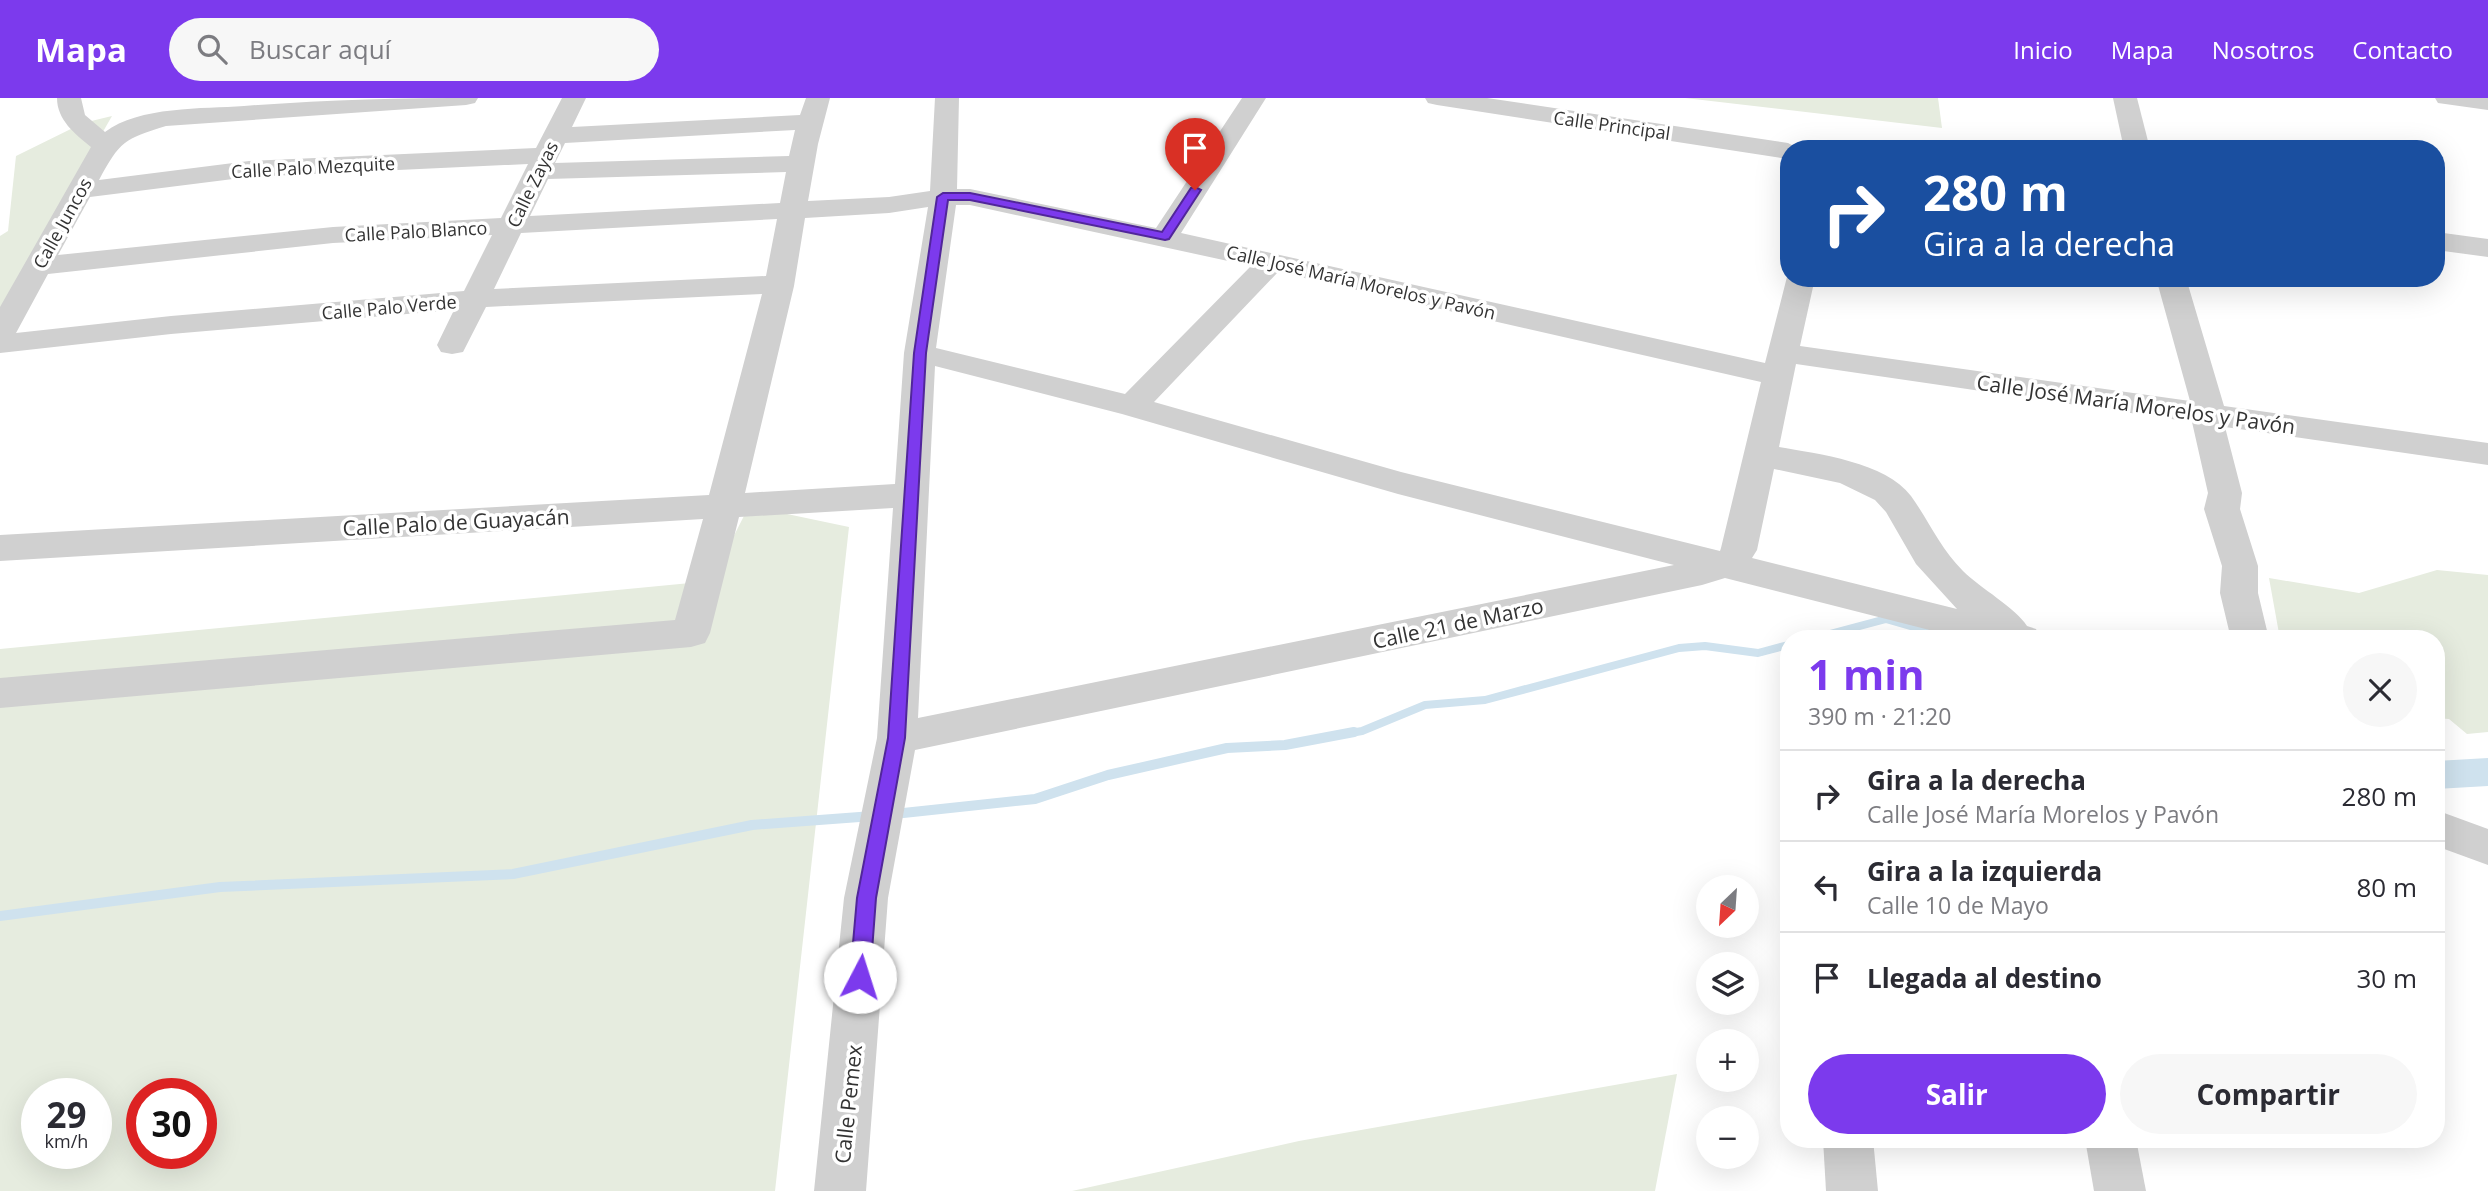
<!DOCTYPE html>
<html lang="es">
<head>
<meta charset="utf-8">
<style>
  :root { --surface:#fff; --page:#f7f7f7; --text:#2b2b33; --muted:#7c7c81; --line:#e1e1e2; --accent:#7c3aed }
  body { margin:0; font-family:"Open Sans",sans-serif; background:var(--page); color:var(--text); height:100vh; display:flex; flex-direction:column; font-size:26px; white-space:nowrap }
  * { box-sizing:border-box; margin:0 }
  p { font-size:23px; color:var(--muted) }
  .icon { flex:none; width:38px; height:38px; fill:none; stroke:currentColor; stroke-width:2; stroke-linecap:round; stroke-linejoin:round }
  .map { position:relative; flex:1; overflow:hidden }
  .sheet { position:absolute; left:1780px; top:532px; width:665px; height:518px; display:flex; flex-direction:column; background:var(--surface); border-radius:28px; box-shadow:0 7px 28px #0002 }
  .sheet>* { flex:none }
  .top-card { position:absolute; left:1780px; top:42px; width:665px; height:147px; border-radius:28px; box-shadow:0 7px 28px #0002; background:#1a4fa0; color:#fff; overflow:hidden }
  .needle { width:46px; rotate:205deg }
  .buttons { position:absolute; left:1696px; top:777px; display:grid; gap:14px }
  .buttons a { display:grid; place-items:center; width:63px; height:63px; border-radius:50%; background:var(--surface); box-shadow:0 7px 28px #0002; font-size:35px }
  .speed { position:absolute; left:21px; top:980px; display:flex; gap:14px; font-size:35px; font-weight:700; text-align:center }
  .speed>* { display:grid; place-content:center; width:91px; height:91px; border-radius:50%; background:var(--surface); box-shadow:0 7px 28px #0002; line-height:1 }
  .speed small { font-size:18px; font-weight:400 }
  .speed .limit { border:10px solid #d22; background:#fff; color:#111 }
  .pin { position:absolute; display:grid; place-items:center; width:60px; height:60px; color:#fff; margin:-72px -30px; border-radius:50% 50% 50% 0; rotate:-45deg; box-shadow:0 0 7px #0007 }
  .pin .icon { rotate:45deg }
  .me { position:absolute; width:77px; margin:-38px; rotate:5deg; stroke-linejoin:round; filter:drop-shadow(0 0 5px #0008) }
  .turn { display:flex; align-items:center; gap:24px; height:147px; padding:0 28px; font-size:32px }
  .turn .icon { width:91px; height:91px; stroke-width:2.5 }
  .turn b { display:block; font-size:49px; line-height:60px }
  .round { display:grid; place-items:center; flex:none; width:74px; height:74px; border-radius:37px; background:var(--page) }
  .overview { display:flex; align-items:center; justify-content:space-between; height:119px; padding:0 28px }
  h1 { font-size:42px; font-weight:700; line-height:52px; color:var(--accent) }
  .button { display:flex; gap:14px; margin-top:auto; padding:14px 28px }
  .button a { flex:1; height:80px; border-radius:42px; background:var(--accent); color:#fff; font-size:28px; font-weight:700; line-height:80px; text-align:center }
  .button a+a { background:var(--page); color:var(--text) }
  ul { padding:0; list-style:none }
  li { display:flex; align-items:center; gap:21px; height:91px; padding:0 28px; border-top:2px solid var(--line) }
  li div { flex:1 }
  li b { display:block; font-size:26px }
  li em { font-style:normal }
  header { display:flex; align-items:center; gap:42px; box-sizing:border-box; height:98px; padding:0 35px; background:var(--accent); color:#fff }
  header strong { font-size:33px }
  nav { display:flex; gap:38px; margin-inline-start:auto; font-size:24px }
  .search { width:490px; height:63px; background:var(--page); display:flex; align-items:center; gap:18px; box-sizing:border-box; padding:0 24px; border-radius:38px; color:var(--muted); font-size:26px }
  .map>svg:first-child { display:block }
  .green { fill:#e6ecdf; fill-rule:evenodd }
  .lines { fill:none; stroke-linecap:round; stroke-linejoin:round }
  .stream-far1 { stroke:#cfe2ee; stroke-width:8 }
  .stream { stroke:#cfe2ee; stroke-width:10 }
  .canal { fill:#cfe2ee; fill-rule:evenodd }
  .minor { fill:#d0d0d0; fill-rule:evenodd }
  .route { fill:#7c3aed; stroke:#51269a; stroke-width:2 }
  .labels { text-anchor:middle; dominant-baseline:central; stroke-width:7; stroke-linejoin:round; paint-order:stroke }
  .far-street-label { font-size:18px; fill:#333; stroke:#fff }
  .street-label { font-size:21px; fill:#333; stroke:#fff }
</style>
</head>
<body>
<header>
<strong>Mapa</strong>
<div class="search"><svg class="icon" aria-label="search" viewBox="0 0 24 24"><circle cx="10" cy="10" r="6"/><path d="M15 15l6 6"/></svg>Buscar aquí</div>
<nav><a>Inicio</a><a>Mapa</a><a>Nosotros</a><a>Contacto</a></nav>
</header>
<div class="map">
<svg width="2488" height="1093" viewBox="0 0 2488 1093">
  <rect width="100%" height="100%" fill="#fff"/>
  <g class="green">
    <path d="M 1685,0 L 1938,0 L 1942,30 Z"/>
    <path d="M 112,18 L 0,213 L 0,138 L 8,133 L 16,58 L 83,25 Z"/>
    <path d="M 749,408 L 849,429 L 775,1093 L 0,1093 L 0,551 L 711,483 ZM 37,996 L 96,996 L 96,1055 L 37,1055 ZM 142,996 L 201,996 L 201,1055 L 142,1055 Z"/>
    <path d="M 2437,472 L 2488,477 L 2488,634 L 2467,636 L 2449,621 L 2436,620 L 2436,541 L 2280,541 L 2269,480 L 2359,495 Z"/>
    <path d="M 1677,976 L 1655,1093 L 1072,1093 L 1299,1043 Z"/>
  </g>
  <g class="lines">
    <g class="stream-far1">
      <path d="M 1811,541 L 1886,521 L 1938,536 L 1944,541"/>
      <path d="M 1345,636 L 1362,633 L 1425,607 L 1485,602 L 1679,550 L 1705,548 L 1758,555 L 1788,547"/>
    </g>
    <g class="stream">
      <path d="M 894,716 L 1035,701 L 1108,677 L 1227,650 L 1285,647 L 1354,634"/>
      <path d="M 0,818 L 220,789 L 513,776 L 752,727 L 873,718"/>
    </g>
    <path class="canal" d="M 2488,660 L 2488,688 L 2436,691 L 2436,663 Z"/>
    <g class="minor">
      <path d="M 57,0 L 81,0 L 85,17 L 105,34 C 139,8 203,11 244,8 C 323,2 400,0 478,0 L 475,5 L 466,7 L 166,28 C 124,41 120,43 99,82 L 249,63 L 536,50 L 562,0 L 586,0 L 572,29 L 800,17 L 806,0 L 830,0 L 818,46 L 808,103 L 889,99 L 930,93 L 935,0 L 959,0 L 957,91 L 970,91 L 1156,130 L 1242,0 L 1266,0 L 1181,135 L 1765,265 L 1788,175 L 1788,180 L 1815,180 L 1800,248 L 2190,303 L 2156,180 L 2186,180 L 2224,308 L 2488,345 L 2488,367 L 2225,329 L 2242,395 L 2240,411 L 2258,468 L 2258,495 L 2269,541 L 2231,541 L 2220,495 L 2222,468 L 2204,411 L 2208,395 L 2192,324 L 1796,266 L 1779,349 C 1818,356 1886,364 1911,398 C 1929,423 1940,450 1963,473 C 1980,490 2016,510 2027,528 L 2036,531 L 2041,541 L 1965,541 L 1725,480 L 1702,487 L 915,652 L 888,800 L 866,1093 L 814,1093 L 844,800 L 877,640 L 893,410 L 739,419 L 710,535 L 705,545 L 691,549 L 0,610 L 0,580 L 675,522 L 703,421 L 0,463 L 0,437 L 709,397 L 762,196 L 486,209 L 463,254 L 452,256 L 441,254 L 437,247 L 454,212 L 171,236 L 0,255 L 0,209 L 91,49 C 75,36 57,22 57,0 ZM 795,32 L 789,58 L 555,65 L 565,45 ZM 528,66 L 501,120 L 333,129 L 58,157 L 90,99 L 249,79 ZM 786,74 L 780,105 L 530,118 L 548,81 ZM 956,107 L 970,107 L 1251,168 L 1125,296 L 936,250 ZM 928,109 L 904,255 L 895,386 L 745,395 L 794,188 L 805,120 L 889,115 ZM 777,121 L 766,178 L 494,191 L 521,135 ZM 492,137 L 464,193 L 171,218 L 16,235 L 48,176 L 333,145 ZM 1278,174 L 1761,284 L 1721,450 L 1720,453 L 1401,374 L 1154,304 ZM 935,268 L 1122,316 L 1398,396 L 1674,467 L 918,620 ZM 1774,371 L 1840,385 L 1875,402 L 1886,414 L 1916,466 L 1957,511 L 1752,460 L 1757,452 Z"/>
      <path d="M 1425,0 L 1487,0 L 1788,45 L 1799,51 L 1788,51 L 1788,61 L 1437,7 L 1428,5 Z"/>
      <path d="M 2113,0 L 2137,0 L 2150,51 L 2124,51 Z"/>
      <path d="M 2435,0 L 2488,0 L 2488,12 L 2438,5 Z"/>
      <path d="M 2436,134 L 2488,141 L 2488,159 L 2436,152 Z"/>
      <path d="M 2436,712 L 2488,731 L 2488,767 L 2436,748 Z"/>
      <path d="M 1823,1041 L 1873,1041 L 1878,1093 L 1826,1093 Z"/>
      <path d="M 2085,1041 L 2136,1041 L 2146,1093 L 2094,1093 Z"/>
    </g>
  </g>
  <path class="route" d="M 1195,89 L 1201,92 L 1169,141 L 1165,142 L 970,102 L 948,102 L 926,255 L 905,640 L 876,800 L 870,879 L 867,885 L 860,887 L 853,885 L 850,879 L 857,800 L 888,640 L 914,255 L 937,99 L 943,95 L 970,95 L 1162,134 L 1191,90 Z"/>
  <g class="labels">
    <g class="far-street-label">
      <text transform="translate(1612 27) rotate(8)">Calle Principal</text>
      <text transform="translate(313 69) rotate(-3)">Calle Palo Mezquite</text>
      <text transform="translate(532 86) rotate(-64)">Calle Zayas</text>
      <text transform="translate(62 125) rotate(-61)">Calle Juncos</text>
      <text transform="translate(416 133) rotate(-3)">Calle Palo Blanco</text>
      <text transform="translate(1361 184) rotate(13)">Calle José María Morelos y Pavón</text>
      <text transform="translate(389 209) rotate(-5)">Calle Palo Verde</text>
    </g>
    <g class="street-label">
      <text transform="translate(2136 306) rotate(8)">Calle José María Morelos y Pavón</text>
      <text transform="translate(456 424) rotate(-3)">Calle Palo de Guayacán</text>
      <text transform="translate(1458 525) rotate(-12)">Calle 21 de Marzo</text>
      <text transform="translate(848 1006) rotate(-84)">Calle Pemex</text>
    </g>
  </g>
</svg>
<div class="buttons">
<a><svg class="needle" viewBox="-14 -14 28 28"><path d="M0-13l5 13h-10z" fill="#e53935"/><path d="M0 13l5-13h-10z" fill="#7c7c81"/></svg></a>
<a><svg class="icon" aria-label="layers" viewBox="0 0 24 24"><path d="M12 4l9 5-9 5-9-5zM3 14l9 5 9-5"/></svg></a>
<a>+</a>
<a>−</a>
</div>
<div class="speed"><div>29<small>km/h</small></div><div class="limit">30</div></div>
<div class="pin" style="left:1195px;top:92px;background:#d93025"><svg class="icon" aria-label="arrive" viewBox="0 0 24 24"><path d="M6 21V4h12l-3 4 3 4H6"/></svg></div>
<svg class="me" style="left:860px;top:879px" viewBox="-20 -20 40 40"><circle r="19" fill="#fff"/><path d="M0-13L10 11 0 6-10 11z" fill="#7c3aed"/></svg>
<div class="top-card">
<div class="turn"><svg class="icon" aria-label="right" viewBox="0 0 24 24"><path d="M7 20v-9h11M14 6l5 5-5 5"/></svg><div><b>280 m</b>Gira a la derecha</div></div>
</div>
<section class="sheet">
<div class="overview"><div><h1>1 min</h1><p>390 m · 21:20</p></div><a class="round"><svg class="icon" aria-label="close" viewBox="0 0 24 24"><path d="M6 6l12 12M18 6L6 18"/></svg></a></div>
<ul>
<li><svg class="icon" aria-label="right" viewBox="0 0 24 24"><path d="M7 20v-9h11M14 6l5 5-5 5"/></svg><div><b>Gira a la derecha</b><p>Calle José María Morelos y Pavón</p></div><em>280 m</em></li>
<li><svg class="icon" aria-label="left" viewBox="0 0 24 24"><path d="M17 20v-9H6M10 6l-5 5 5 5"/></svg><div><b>Gira a la izquierda</b><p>Calle 10 de Mayo</p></div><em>80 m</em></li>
<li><svg class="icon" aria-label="arrive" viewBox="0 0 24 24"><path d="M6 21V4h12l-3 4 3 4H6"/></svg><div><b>Llegada al destino</b></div><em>30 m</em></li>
</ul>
<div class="button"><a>Salir</a><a>Compartir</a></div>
</section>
</div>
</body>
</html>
